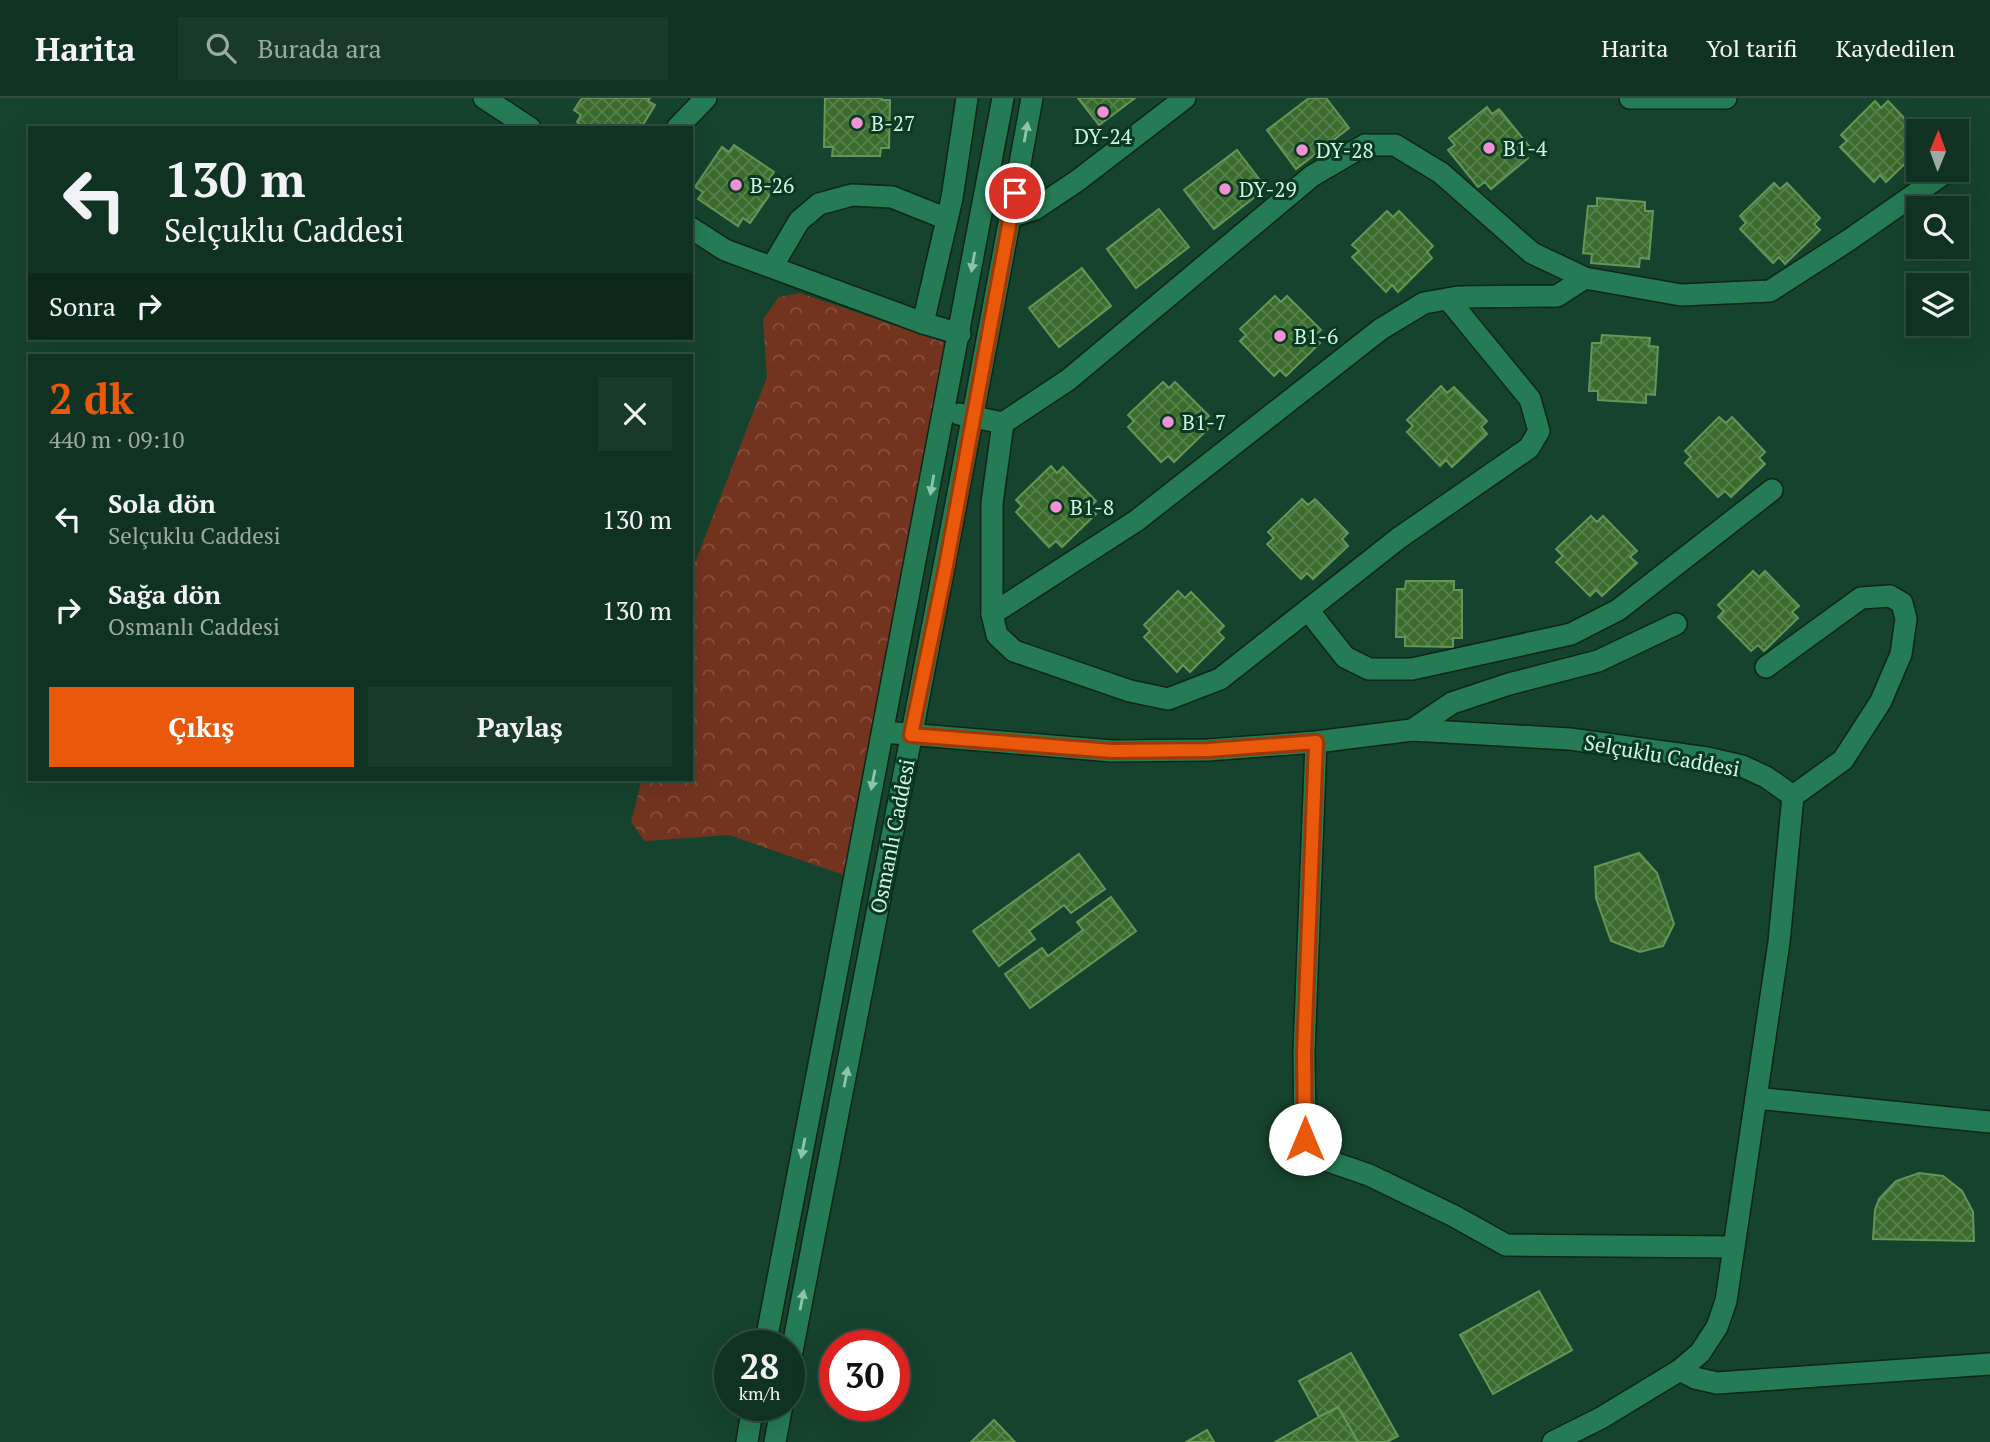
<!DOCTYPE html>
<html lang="tr">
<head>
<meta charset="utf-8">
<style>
  :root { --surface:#103222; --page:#193a2a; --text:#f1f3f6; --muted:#9caaa5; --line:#304d40; --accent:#ea580c }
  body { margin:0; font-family:"PT Serif",serif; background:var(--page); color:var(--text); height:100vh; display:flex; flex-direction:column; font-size:26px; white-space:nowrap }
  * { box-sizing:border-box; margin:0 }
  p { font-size:23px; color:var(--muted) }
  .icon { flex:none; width:38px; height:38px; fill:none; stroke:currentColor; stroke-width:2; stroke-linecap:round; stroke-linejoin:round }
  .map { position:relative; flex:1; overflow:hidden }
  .sheet { position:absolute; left:28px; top:256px; width:665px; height:427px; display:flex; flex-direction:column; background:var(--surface); border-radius:0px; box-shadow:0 7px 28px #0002,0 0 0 2px var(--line) }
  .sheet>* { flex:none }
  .top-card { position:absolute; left:28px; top:28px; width:665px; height:214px; border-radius:0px; box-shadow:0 7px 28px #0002,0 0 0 2px var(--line); background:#103222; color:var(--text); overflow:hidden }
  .needle { width:46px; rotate:1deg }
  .tools { position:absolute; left:1906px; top:21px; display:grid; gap:14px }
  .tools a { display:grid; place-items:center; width:63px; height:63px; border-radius:0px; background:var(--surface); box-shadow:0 7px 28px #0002,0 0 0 2px var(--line); font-size:35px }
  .speed { position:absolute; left:714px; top:1232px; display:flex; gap:14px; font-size:35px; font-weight:700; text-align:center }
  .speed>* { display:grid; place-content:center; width:91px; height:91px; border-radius:50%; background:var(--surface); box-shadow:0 7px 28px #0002,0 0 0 2px var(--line); line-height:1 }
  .speed small { font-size:18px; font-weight:400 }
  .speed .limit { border:10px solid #d22; background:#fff; color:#111 }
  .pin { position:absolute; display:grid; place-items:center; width:60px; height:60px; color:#fff; margin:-30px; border:4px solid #fff; border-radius:50%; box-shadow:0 2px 7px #0007 }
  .me { position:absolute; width:77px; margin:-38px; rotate:0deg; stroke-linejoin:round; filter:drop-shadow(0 0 5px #0008) }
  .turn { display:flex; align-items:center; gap:24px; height:147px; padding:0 21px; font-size:32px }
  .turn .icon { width:91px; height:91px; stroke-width:2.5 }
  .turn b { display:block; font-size:49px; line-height:60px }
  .then { display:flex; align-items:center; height:66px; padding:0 21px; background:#0003; gap:14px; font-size:26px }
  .round { display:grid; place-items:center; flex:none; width:74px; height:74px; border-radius:0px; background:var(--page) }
  .headline { display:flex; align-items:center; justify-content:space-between; height:119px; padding:0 21px }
  h1 { font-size:42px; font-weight:800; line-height:52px; color:var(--accent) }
  .action { display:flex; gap:14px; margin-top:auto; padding:14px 21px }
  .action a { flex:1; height:80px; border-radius:0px; background:var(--accent); color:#fff; font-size:28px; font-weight:800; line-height:80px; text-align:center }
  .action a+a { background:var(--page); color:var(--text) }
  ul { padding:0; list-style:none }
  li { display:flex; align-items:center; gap:21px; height:91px; padding:0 21px }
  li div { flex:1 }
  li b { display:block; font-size:26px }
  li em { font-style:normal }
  header { display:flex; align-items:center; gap:42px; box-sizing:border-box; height:98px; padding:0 35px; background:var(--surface); border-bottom:2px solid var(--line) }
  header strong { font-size:33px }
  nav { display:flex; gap:38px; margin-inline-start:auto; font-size:24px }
  .search { width:490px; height:63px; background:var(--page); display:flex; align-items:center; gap:18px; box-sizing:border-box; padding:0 24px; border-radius:0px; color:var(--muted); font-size:26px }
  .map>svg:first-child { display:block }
  .park { fill:url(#park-crowns) }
  .building { fill:url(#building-cross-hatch); stroke:#659658; stroke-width:2 }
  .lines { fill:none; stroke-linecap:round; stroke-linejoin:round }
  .minor-casing { stroke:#0c2619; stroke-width:24 }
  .minor { stroke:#257c54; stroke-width:21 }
  .oneway { fill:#8cc6a8 }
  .route-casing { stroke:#983908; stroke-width:18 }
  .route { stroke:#ea580c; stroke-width:12 }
  .poi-dot { fill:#f391d6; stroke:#093823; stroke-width:2.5 }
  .labels { text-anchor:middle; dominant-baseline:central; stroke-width:6; stroke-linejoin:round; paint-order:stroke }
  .poi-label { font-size:21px; fill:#d0f7e0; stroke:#093823; text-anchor:start }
  .street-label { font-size:21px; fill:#d0f7e0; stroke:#093823 }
</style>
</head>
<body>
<header>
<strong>Harita</strong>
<div class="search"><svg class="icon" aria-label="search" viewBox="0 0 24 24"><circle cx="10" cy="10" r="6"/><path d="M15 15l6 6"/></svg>Burada ara</div>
<nav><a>Harita</a><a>Yol tarifi</a><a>Kaydedilen</a></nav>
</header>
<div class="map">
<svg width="1990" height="1344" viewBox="0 0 1990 1344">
  <defs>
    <pattern id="park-crowns" width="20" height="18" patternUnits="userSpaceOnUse" patternTransform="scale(1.75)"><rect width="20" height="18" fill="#72341f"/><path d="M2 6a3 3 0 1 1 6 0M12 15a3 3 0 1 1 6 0" fill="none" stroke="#85523f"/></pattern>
    <pattern id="building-cross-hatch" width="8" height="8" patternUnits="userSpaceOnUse" patternTransform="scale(1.75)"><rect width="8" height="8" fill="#3c6b2e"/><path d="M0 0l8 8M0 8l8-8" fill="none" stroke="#57814c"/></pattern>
  </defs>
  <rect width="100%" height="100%" fill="#16432d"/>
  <path class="park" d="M 800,195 L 946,245 L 844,777 L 729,737 L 645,743 L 631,724 L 642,681 L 691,681 L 691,475 L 767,279 L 763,221 L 779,199 Z"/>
  <g class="building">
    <path d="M 582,0 L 650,0 L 648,3 L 655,7 L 641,30 L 585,30 L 577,24 L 581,17 L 574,12 Z"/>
    <path d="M 825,0 L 882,0 L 882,2 L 890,2 L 889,50 L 881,50 L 880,58 L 832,58 L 833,49 L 824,49 Z"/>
    <path d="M 1078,0 L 1135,0 L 1099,27 Z"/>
    <path d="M 1309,0 L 1326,0 L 1349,30 L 1296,71 L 1267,32 Z"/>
    <path d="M 1875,3 L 1881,10 L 1888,3 L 1918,35 L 1918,41 L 1915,44 L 1918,47 L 1918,53 L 1886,84 L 1880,77 L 1874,84 L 1840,49 L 1847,43 L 1841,37 Z"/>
    <path d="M 1487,9 L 1492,16 L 1499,11 L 1529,48 L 1523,54 L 1528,60 L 1491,91 L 1485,84 L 1478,89 L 1448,52 L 1455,47 L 1449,40 Z"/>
    <path d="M 734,47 L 774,74 L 769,81 L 777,86 L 750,125 L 743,120 L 738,128 L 698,101 L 703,94 L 695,89 L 722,49 L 729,54 Z"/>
    <path d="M 1237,52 L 1266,90 L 1214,131 L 1184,92 Z"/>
    <path d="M 1774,85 L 1780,91 L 1787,85 L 1820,120 L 1814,126 L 1820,132 L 1785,166 L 1779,159 L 1773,165 L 1740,131 L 1746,125 L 1740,118 Z"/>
    <path d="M 1597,100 L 1645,104 L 1645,113 L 1653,113 L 1649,161 L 1640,160 L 1639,169 L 1591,165 L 1592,156 L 1583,155 L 1588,108 L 1597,108 Z"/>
    <path d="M 1159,111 L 1189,149 L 1136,190 L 1107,151 Z"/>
    <path d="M 1387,113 L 1393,119 L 1399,113 L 1433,148 L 1427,154 L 1432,160 L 1398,194 L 1392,187 L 1386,194 L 1352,159 L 1359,153 L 1352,147 Z"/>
    <path d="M 1082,170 L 1111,208 L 1059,249 L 1029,210 Z"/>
    <path d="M 1275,198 L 1281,204 L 1287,198 L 1321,232 L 1314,238 L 1320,245 L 1286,278 L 1280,272 L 1274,278 L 1240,243 L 1246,237 L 1240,231 Z"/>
    <path d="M 1602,237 L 1650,240 L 1649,248 L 1658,249 L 1655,297 L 1646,296 L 1646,305 L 1598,302 L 1598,293 L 1589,293 L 1592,245 L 1601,245 Z"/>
    <path d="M 1163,284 L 1169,290 L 1175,284 L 1209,318 L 1202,324 L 1208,331 L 1174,364 L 1168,358 L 1161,364 L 1128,329 L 1134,323 L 1128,317 Z"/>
    <path d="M 1441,288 L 1447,295 L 1454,289 L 1487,323 L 1481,329 L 1487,336 L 1452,369 L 1446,362 L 1440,368 L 1407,334 L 1413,328 L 1407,322 Z"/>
    <path d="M 1719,319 L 1726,325 L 1732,319 L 1765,354 L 1759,360 L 1765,366 L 1731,399 L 1725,393 L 1718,399 L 1685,365 L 1691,359 L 1685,353 Z"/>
    <path d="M 1051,368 L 1057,375 L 1063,369 L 1096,403 L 1090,409 L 1096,416 L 1062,449 L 1056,443 L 1049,449 L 1016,414 L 1022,408 L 1016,402 Z"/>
    <path d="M 1302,401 L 1308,407 L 1315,401 L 1348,435 L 1342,441 L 1348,448 L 1313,481 L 1307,475 L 1301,481 L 1267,446 L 1274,440 L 1268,434 Z"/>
    <path d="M 1591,418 L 1597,424 L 1603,418 L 1637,453 L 1630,459 L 1637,465 L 1602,498 L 1596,492 L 1590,498 L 1556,464 L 1563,458 L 1556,451 Z"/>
    <path d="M 1753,473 L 1759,479 L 1765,473 L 1799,508 L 1792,514 L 1798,520 L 1764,553 L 1758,547 L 1751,553 L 1718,519 L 1724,513 L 1718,507 Z"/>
    <path d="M 1406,483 L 1454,483 L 1454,492 L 1462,492 L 1462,540 L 1453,540 L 1453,549 L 1405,548 L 1405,539 L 1396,539 L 1397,491 L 1405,491 Z"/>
    <path d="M 1178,493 L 1185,500 L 1191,494 L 1224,528 L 1218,534 L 1224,540 L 1190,574 L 1183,567 L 1177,574 L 1144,539 L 1150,533 L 1144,527 Z"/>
    <path d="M 1639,755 L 1657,775 L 1674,826 L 1663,848 L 1640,854 L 1611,843 L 1596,800 L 1595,769 Z"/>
    <path d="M 1079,756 L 1105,791 L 1071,815 L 1064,807 L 1029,833 L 1035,841 L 999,868 L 973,833 Z"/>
    <path d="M 1111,799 L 1136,833 L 1030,910 L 1005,876 L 1042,850 L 1048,858 L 1083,832 L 1077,824 Z"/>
    <path d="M 1919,1075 L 1943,1078 L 1962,1093 L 1973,1114 L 1974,1143 L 1873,1141 L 1875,1112 L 1879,1101 L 1896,1083 Z"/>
    <path d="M 1539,1193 L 1572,1252 L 1493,1296 L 1460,1237 Z"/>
    <path d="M 1351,1255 L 1398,1338 L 1387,1344 L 1358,1344 L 1338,1309 L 1319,1319 L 1299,1283 Z"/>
    <path d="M 1338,1309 L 1358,1344 L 1275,1344 L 1319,1319 Z"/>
    <path d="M 994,1322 L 1015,1344 L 971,1344 Z"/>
    <path d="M 1207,1332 L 1214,1344 L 1186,1344 Z"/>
  </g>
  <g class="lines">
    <g class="minor-casing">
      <g id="minor">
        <path d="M 484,0 L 530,30"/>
        <path d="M 1630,0 L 1726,0"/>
        <path d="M 677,30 L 706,0"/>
        <path d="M 1010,119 L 1035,111 L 1077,83 L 1185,0"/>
        <path d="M 691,130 L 725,152 L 923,225 L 960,236"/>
        <path d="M 772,169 L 799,123 L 819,106 L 852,97 L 892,99 L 947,121"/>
        <path d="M 923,225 L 952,100 L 967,0"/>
        <path d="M 959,316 L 1003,325 L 1068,282 L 1312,78 L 1365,47 L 1395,47 L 1441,75 L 1532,155 L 1585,180 L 1681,197 L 1770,193 L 1849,142 L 1945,75"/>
        <path d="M 1003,325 L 992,405 L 992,516 L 997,537 L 1014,553 L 1130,593 L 1168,601 L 1220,581 L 1399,440 L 1529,350 L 1539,333 L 1530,301 L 1448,201"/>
        <path d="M 1308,512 L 1345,559 L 1369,571 L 1412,571 L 1571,536 L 1618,512 L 1772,392"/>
        <path d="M 992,516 L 1136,423 L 1381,231 L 1424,205 L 1458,199 L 1557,198 L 1585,180"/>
        <path d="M 1766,569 L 1861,500 L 1890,498 L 1902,505 L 1906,521 L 1901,556 L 1881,603 L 1843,662 L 1793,698"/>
        <path d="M 1412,632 L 1452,605 L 1509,586 L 1598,563 L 1676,526"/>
        <path d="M 883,634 L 1112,653 L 1208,652 L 1316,644 L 1412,632 L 1570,641 L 1707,660 L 1742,668 L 1766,679 L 1793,698 L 1779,844 L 1726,1203 L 1717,1229 L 1700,1255 L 1680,1272 L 1601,1320 L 1553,1344"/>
        <path d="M 1316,644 L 1304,954 L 1305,1041 L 1314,1058 L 1369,1077 L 1454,1118 L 1506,1147 L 1734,1149"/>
        <path d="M 1756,1000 L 1990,1024"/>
        <path d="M 765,1248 C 844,832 927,417 1003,0"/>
        <path d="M 789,1269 C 870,846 955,424 1032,0"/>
        <path d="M 1680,1272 L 1695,1280 L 1717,1285 L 1990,1266"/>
        <path d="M 747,1344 L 753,1307"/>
        <path d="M 775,1344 L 782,1307"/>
      </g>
    </g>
    <use href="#minor" class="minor"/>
  </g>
  <defs><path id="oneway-solid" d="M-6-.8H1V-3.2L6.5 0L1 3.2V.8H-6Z" transform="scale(1.75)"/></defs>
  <g class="oneway">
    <use href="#oneway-solid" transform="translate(1026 34) rotate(-80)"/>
    <use href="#oneway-solid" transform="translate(973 164) rotate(100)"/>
    <use href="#oneway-solid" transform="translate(932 387) rotate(100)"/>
    <use href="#oneway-solid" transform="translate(873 682) rotate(101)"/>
    <use href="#oneway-solid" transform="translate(846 979) rotate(-79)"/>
    <use href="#oneway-solid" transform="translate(803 1050) rotate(101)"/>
    <use href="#oneway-solid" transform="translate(802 1202) rotate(-79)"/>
  </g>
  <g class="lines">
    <g class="route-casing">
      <path id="route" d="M 1015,95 L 945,473 L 911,637 L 1112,653 L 1208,652 L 1316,644 L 1304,954 L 1305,1041"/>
    </g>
    <use href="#route" class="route"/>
  </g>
  <g class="poi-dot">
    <circle cx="1103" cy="14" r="7"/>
    <circle cx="857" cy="25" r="7"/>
    <circle cx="1489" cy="50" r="7"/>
    <circle cx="1302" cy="52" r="7"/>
    <circle cx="736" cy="87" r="7"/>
    <circle cx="1225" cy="91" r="7"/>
    <circle cx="1280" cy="238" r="7"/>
    <circle cx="1168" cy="324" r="7"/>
    <circle cx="1056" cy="409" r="7"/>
  </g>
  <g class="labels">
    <g class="poi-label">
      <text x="871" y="25">B-27</text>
      <text x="1103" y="38" text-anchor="middle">DY-24</text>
      <text x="1503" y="50">B1-4</text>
      <text x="1316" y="52">DY-28</text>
      <text x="750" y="87">B-26</text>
      <text x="1239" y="91">DY-29</text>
      <text x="1294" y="238">B1-6</text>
      <text x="1182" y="324">B1-7</text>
      <text x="1070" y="409">B1-8</text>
    </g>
    <g class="street-label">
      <text transform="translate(1662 657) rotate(10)">Selçuklu Caddesi</text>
      <text transform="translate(892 738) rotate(-79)">Osmanlı Caddesi</text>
    </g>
  </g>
</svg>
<div class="tools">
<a><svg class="needle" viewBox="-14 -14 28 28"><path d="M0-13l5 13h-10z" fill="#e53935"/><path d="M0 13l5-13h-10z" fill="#9caaa5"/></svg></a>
<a><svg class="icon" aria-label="search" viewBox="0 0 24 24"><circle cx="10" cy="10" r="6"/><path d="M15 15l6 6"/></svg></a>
<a><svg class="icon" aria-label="layers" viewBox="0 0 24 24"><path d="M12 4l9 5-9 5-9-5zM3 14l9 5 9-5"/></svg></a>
</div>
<div class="speed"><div>28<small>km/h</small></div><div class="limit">30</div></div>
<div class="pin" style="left:1015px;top:95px;background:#d93025"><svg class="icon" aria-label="arrive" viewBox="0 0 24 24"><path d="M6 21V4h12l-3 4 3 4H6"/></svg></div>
<svg class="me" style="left:1305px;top:1041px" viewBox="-20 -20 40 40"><circle r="19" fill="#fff"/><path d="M0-13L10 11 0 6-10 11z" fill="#ea580c"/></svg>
<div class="top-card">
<div class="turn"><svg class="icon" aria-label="left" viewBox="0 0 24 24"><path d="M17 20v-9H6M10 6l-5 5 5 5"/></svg><div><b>130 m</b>Selçuklu Caddesi</div></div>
<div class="then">Sonra<svg class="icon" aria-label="right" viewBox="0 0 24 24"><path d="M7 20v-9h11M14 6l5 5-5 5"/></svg></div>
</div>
<section class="sheet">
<div class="headline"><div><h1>2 dk</h1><p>440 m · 09:10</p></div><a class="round"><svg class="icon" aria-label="close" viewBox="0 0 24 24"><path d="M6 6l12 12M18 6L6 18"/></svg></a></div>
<ul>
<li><svg class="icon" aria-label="left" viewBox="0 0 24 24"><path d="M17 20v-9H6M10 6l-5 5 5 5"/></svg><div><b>Sola dön</b><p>Selçuklu Caddesi</p></div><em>130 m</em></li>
<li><svg class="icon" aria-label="right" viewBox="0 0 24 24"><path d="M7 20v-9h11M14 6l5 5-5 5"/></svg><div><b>Sağa dön</b><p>Osmanlı Caddesi</p></div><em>130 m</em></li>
</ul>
<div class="action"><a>Çıkış</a><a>Paylaş</a></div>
</section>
</div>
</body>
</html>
